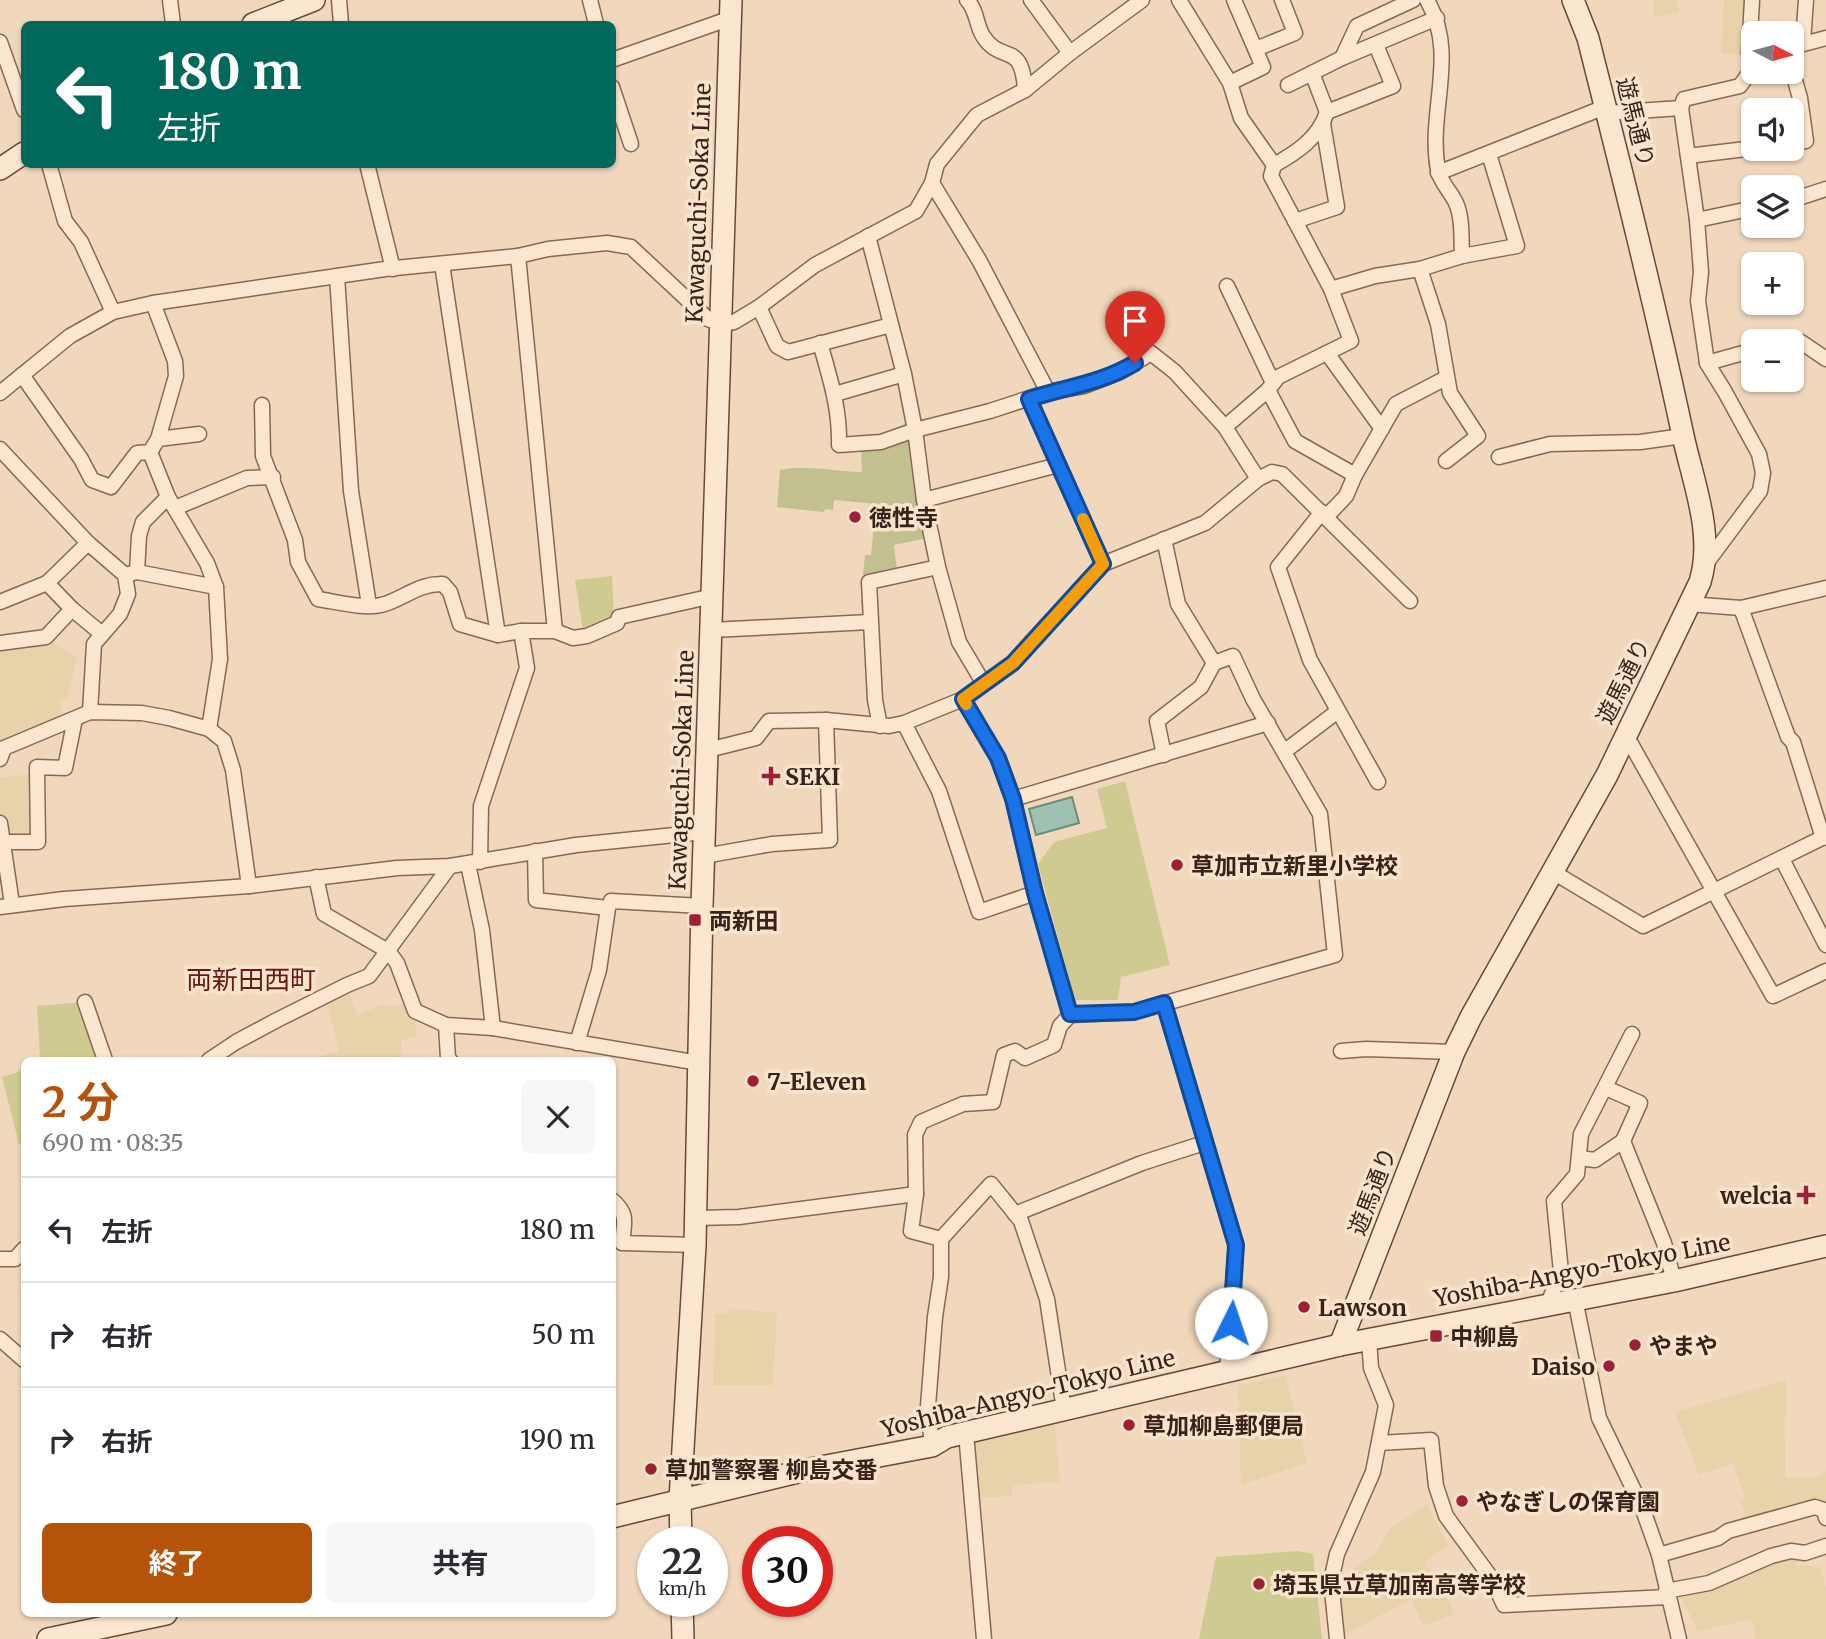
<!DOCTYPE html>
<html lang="ja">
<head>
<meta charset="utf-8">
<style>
  :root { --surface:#fff; --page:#f7f7f7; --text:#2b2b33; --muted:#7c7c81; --line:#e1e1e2; --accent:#b45309 }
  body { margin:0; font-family:Merriweather,"Noto Sans JP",serif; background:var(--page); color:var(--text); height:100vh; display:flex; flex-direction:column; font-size:26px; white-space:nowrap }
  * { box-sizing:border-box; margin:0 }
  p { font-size:23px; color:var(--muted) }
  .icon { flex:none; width:38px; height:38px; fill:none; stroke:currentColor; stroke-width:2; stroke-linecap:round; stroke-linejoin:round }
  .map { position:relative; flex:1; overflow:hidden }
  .panel { position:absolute; left:21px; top:1057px; width:595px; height:560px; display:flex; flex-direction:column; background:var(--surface); border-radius:10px; box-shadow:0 2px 5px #0004 }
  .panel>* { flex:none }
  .guide { position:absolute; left:21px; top:21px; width:595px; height:147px; border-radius:10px; box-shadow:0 2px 5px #0004; background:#00695c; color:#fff; overflow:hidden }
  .needle { width:46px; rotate:96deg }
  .tools { position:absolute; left:1741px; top:21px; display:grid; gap:14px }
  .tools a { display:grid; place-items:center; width:63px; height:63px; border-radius:10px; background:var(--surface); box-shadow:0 2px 5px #0004; font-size:35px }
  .speed { position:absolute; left:637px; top:1526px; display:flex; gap:14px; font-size:35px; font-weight:700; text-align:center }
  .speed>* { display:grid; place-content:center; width:91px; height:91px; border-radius:50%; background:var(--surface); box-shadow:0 2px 5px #0004; line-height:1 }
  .speed small { font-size:18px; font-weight:400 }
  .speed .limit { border:10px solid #d22; background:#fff; color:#111 }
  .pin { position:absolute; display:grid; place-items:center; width:60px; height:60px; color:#fff; margin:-72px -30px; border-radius:50% 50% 50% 0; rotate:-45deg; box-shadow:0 0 7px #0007 }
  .pin .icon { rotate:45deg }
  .me { position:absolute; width:77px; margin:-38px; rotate:4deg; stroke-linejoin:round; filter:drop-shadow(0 0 5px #0008) }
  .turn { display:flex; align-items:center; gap:24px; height:147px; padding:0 21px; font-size:32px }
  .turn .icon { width:91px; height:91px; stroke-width:2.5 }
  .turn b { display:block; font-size:49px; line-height:60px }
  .round { display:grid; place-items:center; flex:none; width:74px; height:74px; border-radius:10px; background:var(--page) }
  .summary { display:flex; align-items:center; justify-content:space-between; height:119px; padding:0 21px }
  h1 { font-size:42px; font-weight:700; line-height:52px; color:var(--accent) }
  .cta { display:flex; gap:14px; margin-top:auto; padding:14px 21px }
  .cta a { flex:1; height:80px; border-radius:10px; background:var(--accent); color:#fff; font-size:28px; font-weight:700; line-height:80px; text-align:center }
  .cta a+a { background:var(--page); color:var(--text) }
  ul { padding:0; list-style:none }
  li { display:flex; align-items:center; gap:21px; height:105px; padding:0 21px; border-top:2px solid var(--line) }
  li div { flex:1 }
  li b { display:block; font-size:26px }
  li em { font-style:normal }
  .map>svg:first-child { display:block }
  .farmland { fill:#e7d2a9 }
  .green { fill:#cfcb90 }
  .cemetery { fill:#c3c090 }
  .water { fill:#a0c1b2; stroke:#678f7e; stroke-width:2 }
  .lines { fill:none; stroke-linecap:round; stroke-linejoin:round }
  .street-casing { stroke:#896754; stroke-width:17 }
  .secondary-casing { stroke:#6b4838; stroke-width:24 }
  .street { stroke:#fbe6d0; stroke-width:14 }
  .secondary { stroke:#fbe6d0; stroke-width:21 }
  .route-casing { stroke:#114b97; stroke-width:18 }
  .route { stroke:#1a73e8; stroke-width:12 }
  .slow { stroke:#f59e0b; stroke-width:12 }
  .poi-dot { fill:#9d2037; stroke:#f8e3cc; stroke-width:2.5 }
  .labels { text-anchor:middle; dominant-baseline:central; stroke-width:7; stroke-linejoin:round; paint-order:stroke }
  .street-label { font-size:23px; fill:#37231a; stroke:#f8e3cc }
  .poi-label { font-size:23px; font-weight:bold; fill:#37231a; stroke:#f8e3cc; text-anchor:start }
  .quarter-label { font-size:26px; fill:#671917; stroke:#f8e3cc }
</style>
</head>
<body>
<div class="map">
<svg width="1826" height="1639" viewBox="0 0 1826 1639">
  <rect width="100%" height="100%" fill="#f1d8bc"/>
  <g class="farmland">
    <path d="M 1652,0 L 1677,0 L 1679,12 L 1655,17 Z"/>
    <path d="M 1724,0 L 1745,0 L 1743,55 L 1721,53 Z"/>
    <path d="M 46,637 L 77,658 L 67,698 L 60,700 L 65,724 L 26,740 L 0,759 L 0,644 Z"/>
    <path d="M 37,773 L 38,842 L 3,842 L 0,823 L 0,778 Z"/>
    <path d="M 350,994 L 357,1014 L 384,1004 L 388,1007 L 408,1002 L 414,1015 L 417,1037 L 401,1040 L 402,1060 L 315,1060 L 321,1056 L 339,1051 L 326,1002 Z"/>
    <path d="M 731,1308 L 777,1313 L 773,1385 L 713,1385 L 715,1314 L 725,1314 Z"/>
    <path d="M 1286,1375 L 1307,1463 L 1241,1485 L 1238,1385 Z"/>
    <path d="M 1786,1380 L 1785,1477 L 1815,1478 L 1826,1471 L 1826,1507 L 1823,1500 L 1737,1524 L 1734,1521 L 1746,1515 L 1740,1500 L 1745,1498 L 1733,1463 L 1699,1475 L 1675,1412 Z"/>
    <path d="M 1055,1424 L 1060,1482 L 1012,1485 L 1012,1496 L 975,1498 L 972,1442 Z"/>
    <path d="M 1427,1505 L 1448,1545 L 1424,1562 L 1447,1597 L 1454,1614 L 1423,1626 L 1411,1599 L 1344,1635 L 1336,1582 L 1375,1554 L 1390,1528 Z"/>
    <path d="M 1794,1556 L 1798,1565 L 1820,1567 L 1826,1588 L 1826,1639 L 1756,1639 L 1752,1619 L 1698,1631 L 1680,1596 L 1780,1558 Z"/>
  </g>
  <g class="green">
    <path d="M 612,576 L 614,619 L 583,632 L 575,580 Z"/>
    <path d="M 1125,781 L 1170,965 L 1121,977 L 1118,1000 L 1075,1000 L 1038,864 L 1054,842 L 1107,828 L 1097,789 Z"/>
    <path d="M 85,1002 L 105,1060 L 40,1060 L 37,1006 Z"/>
    <path d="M 24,1070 L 24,1143 L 19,1144 L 2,1077 Z"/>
    <path d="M 1298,1551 L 1313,1554 L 1322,1639 L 1199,1639 L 1216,1557 Z"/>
  </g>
  <path class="cemetery" d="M 910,436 L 928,538 L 894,545 L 897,570 L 863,576 L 865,555 L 871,555 L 876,504 L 834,500 L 833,510 L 826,509 L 823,512 L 777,507 L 780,470 C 806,464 835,472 862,472 L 861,448 Z"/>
  <path class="water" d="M 1072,797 L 1079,823 L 1036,835 L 1029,809 Z"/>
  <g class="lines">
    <g class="street-casing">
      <g id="street">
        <path d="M 170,0 L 173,24"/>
        <path d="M 339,0 L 341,24"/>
        <path d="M 590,0 L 596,24"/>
        <path d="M 967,0 C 977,10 976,25 983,36 C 1001,65 1022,39 1025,90"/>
        <path d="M 1031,0 L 1070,53"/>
        <path d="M 1179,0 L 1230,83 L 1241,118 L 1274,165 L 1271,176 L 1295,221 L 1337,207 L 1323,124"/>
        <path d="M 1427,0 C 1459,55 1427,111 1438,170 C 1440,182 1451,192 1456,203 C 1463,219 1461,239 1462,256"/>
        <path d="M 1752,0 L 1749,53 L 1754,61"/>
        <path d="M 0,42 L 24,110"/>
        <path d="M 1803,42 L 1806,0"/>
        <path d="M 1792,47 L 1826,38"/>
        <path d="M 1256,49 L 1295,33 L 1282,0"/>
        <path d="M 1342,58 L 1357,26 L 1413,0"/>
        <path d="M 612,60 L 731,18"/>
        <path d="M 1792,70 L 1800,98 L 1806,141 L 1792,143"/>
        <path d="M 1312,73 L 1327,112"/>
        <path d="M 1230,83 L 1263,67 L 1234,0"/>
        <path d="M 1288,85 L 1342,58 L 1437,18"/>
        <path d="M 612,87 L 631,144"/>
        <path d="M 1607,113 L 1681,108"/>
        <path d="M 1688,156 L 1754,148"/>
        <path d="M 49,164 L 65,221 L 81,242 L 113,312"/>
        <path d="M 367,164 L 393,269"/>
        <path d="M 1274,165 C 1296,153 1319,138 1327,112 L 1393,86 L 1376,45"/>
        <path d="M 1438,173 L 1605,107"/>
        <path d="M 932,183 L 979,260 L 1048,392"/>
        <path d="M 1792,200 L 1826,189"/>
        <path d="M 1697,220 L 1754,208"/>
        <path d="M 868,236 L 904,374 L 915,430 L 924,500 L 938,567 L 959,642 L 984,684"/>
        <path d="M 518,256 L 555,631"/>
        <path d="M 442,264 L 498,635"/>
        <path d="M 1420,269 L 1438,324 L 1450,393 L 1478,436 L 1446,461"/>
        <path d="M 337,276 L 351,491 L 369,605"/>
        <path d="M 1227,286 L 1273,383"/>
        <path d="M 1331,289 L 1375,276 L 1420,269 L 1462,256 L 1517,246 L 1489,154"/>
        <path d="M 153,303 L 175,361 L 176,376 L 158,439"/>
        <path d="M 759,307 L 777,346 L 788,352 L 891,325"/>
        <path d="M 1785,341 L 1801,342 L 1826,359"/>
        <path d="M 820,343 C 830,378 840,409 839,445 L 881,442 L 915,430 L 990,411 L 1048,392 L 1084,386 L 1120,372 L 1151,353 L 1175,372 L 1225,427 L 1258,479"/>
        <path d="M 1327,353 L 1382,429"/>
        <path d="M 1707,363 L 1754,350"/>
        <path d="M 22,375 L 81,459 L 92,480 L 111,487 L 137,453 L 150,452 L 158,439 L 199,434"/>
        <path d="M 1268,390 L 1278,377 L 1351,341 L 1331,289 L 1295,221"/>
        <path d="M 0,393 L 70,336 L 113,312 L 153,303 L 385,269 L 518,256 L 548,249 L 607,243 L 631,247 L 708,319 L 720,324 L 734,322 L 759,307 L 815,265 L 916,211 L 932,183 L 937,164 L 977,115 L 1025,90 L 1070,53 L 1142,0"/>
        <path d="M 835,394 L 904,374"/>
        <path d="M 1029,399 L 1058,465"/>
        <path d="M 262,405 L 263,456 L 295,540 L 298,562 L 318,599 C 338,602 366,610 385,604 C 406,597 420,583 443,584 L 450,592 L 460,624 L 498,635 L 521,631 L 555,631 L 573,638 L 587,636 L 617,623 L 619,617 L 713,596"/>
        <path d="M 1225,427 L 1268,390 L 1295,441 L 1355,475 L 1346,496 L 1326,517"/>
        <path d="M 0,449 L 88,543 L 125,575 L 128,594 L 120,614 L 94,644 L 90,712"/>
        <path d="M 1499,457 L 1550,444 L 1640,442 L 1683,436"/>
        <path d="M 1355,475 L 1396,404 L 1446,378"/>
        <path d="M 924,500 L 1058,465 L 1103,564"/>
        <path d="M 175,508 L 247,478 L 273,477"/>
        <path d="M 1322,512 L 1278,567 L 1310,660 L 1378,782"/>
        <path d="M 1164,539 L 1178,604 L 1214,663"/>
        <path d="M 1705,565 L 1760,491 L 1763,473 L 1759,454 L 1725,392 L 1707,363 L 1698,301 L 1701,272 L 1697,220 L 1681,108 L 1684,99 L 1740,86 L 1754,66"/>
        <path d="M 137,572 L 139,536 L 143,522 L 168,497"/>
        <path d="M 125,575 L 137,572 L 216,587"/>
        <path d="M 0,602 L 47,583 L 88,543"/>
        <path d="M 1689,604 L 1741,608 L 1826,588"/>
        <path d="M 1741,608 L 1788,737 L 1793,742 L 1823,838"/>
        <path d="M 72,609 L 102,634"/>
        <path d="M 712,630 L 870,622"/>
        <path d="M 0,643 L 46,637 L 72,609 L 47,583"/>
        <path d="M 963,699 L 998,758 L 1013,799 L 1035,893 L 1070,1015 L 1134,1012 L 1335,955 L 1320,814 L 1253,699 L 1233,656 L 1214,663 L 1201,687 L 1157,721 L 1164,755"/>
        <path d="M 904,723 L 939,791 L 979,912 L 1035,893"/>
        <path d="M 880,726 L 875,700 L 869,582 L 938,567"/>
        <path d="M 209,729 L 224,741 L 233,770 L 249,886"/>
        <path d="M 1625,737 L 1631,744 L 1773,996 L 1826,971"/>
        <path d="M 708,750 L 756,738 L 769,721 L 826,720 L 889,726 L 904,723 L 963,699 L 1013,663 L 1103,564 L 1205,523 L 1258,479 L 1272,472 L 1282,474 L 1410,601"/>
        <path d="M 1285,751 L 1338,711"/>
        <path d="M 0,759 L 4,748 L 90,712 L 142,713 L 169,718 L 209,729 L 220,659 L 216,587 L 207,563 L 168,497 L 150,452"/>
        <path d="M 1013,799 L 1268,723"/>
        <path d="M 0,823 L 12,904"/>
        <path d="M 3,842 L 38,842 L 37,767 L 65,768 L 75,719"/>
        <path d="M 535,851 L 536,900 L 608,908"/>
        <path d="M 704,856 L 772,844 L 830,840 L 826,720"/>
        <path d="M 1782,859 L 1826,945"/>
        <path d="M 480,862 L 481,806 L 527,668 L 521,631"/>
        <path d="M 468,864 L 482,930 L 493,1028"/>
        <path d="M 1553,872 L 1643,926 L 1826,836"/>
        <path d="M 316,877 L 324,914 L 388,951 L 397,963 L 415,1011 L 446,1025 L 493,1028 L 699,1063"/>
        <path d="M 0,907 L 64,899 L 249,886 L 397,868 L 450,866 L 576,845 L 704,832"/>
        <path d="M 85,1002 L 105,1060"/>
        <path d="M 1164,1004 L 1236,1245 L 1227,1371"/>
        <path d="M 446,1025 L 448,1058 L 450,1060"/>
        <path d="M 577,1043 L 599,970 L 608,908 L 611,901 L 702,906"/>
        <path d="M 1341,1051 L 1366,1049 L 1454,1052"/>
        <path d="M 209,1060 L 236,1042 L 277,1020 L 347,985 L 369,976 L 450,866"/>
        <path d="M 1606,1088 L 1640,1103 L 1623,1141"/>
        <path d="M 1579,1158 L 1595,1160 L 1623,1141 L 1664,1243 L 1674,1281"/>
        <path d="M 612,1200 C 629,1214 624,1223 622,1243 L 695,1245"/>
        <path d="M 1015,1214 L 1142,1163 L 1204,1143"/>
        <path d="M 695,1218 L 739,1217 L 916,1194"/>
        <path d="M 941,1239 L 991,1184 L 1021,1221 L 1047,1299 L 1064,1410"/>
        <path d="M 0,1259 L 15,1259 L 24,1249"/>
        <path d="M 1575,1299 L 1599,1418 L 1642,1507 L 1659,1555 L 1679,1639"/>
        <path d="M 1551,1303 L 1551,1296 L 1561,1272 L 1554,1201 L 1577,1174 L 1581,1134 L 1632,1034"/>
        <path d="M 0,1339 L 24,1360"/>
        <path d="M 966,1433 L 984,1639"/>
        <path d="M 1379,1443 L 1431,1440 L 1436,1486 L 1446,1516 L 1492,1579 L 1504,1605 L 1668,1597"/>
        <path d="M 932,1446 L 928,1406 L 935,1317 L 941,1277 L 941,1239 L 911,1231 L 916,1194 L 915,1135 L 921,1122 L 963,1104 L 993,1102 L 1004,1055 L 1015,1051 L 1025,1058 L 1054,1045 L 1060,1026 L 1070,1015"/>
        <path d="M 1659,1555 L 1718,1538 L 1728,1531 L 1815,1507 L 1824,1510 L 1826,1518"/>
        <path d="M 1666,1591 L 1709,1583 L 1771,1556 L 1791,1551 L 1805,1553 L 1826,1546"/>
        <path d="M 1337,1639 L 1331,1581 L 1337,1554 L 1373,1472 L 1386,1405 L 1371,1368 L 1369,1339"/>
      </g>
    </g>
    <g class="secondary-casing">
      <g id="secondary">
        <path d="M 253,24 L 314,0"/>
        <path d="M 0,169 L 24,153"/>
        <path d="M 1340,1345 L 1454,1052 L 1471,1017 L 1607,775 L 1700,582 C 1715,533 1692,480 1682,431 C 1654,300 1621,169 1588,38 L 1573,0"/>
        <path d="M 612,1517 L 810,1469 L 932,1446 L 947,1437 L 1340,1345 L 1674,1281 L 1826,1246"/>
        <path d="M 681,1542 L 680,1500 L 695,1245 L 702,906 L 731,0"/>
        <path d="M 682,1601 L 683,1639"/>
        <path d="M 48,1639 L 166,1614"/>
      </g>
    </g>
    <use href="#street" class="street"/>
    <use href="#secondary" class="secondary"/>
  </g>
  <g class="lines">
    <g class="route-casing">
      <path id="route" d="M 1135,363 C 1102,383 1066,387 1029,399 L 1103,564 L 1013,663 L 963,699 L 998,758 L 1013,799 L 1035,893 L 1070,1014 L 1134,1012 L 1164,1003 L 1236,1245 L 1231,1323"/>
    </g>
    <use href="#route" class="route"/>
    <path class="slow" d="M 966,704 L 963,699 L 1013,663 L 1103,564 L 1083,519"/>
  </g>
  <g class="poi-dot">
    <circle cx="855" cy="517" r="7"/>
    <path d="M767.5 765.5h7v7h7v7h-7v7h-7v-7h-7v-7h7z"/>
    <circle cx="1177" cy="865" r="7"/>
    <rect x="688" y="913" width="14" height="14" rx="3.5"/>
    <circle cx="753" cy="1081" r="7"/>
    <path d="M1802.5 1184.5h7v7h7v7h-7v7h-7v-7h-7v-7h7z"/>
    <circle cx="1304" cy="1307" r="7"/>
    <rect x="1429" y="1329" width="14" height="14" rx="3.5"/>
    <circle cx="1635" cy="1345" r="7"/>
    <circle cx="1609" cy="1366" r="7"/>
    <circle cx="1129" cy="1425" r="7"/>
    <circle cx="651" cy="1469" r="7"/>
    <circle cx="1462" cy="1501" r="7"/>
    <circle cx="1259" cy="1584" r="7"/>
  </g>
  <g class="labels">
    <g class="street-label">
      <text transform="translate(1636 122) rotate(76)">遊馬通り</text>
      <text transform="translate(698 203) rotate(-88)">Kawaguchi-Soka Line</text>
      <text transform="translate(1623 681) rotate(-64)">遊馬通り</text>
      <text transform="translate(681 770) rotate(-88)">Kawaguchi-Soka Line</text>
      <text transform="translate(1372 1191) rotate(-69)">遊馬通り</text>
      <text transform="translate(1582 1270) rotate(-11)">Yoshiba-Angyo-Tokyo Line</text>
      <text transform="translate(1028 1393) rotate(-14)">Yoshiba-Angyo-Tokyo Line</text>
    </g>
    <g class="poi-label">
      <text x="869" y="517">徳性寺</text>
      <text x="785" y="776">SEKI</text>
      <text x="1191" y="865">草加市立新里小学校</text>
      <text x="709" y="920">両新田</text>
      <text x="767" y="1081">7-Eleven</text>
      <text x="1792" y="1195" text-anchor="end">welcia</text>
      <text x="1318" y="1307">Lawson</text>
      <text x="1450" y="1336">中柳島</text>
      <text x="1649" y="1345">やまや</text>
      <text x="1595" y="1366" text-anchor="end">Daiso</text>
      <text x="1143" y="1425">草加柳島郵便局</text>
      <text x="665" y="1469">草加警察署 柳島交番</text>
      <text x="1476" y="1501">やなぎしの保育園</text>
      <text x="1273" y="1584">埼玉県立草加南高等学校</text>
    </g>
    <g class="quarter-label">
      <text x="251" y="979">両新田西町</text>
    </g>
  </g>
</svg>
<div class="tools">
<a><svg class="needle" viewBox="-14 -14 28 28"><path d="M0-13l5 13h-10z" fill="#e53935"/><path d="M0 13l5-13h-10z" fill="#7c7c81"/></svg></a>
<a><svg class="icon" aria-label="sound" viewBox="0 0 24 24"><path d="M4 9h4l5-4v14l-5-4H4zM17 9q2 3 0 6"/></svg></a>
<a><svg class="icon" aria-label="layers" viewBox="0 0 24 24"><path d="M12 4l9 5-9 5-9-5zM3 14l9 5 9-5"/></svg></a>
<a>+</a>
<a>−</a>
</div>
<div class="speed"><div>22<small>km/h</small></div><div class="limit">30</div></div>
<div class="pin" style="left:1135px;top:363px;background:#d93025"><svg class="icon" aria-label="arrive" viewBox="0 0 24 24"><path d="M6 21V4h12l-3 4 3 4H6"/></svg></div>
<svg class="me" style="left:1231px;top:1323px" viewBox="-20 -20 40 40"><circle r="19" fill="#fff"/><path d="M0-13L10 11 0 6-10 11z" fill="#1a73e8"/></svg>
<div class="guide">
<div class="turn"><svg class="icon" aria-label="left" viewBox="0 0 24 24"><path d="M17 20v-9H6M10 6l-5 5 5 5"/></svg><div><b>180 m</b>左折</div></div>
</div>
<section class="panel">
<div class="summary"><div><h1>2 分</h1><p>690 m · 08:35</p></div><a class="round"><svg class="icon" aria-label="close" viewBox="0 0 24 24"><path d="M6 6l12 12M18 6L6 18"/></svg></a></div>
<ul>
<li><svg class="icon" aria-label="left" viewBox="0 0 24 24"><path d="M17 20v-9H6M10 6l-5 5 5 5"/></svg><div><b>左折</b></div><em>180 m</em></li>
<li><svg class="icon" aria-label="right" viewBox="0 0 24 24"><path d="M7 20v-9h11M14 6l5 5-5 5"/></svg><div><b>右折</b></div><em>50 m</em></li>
<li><svg class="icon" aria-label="right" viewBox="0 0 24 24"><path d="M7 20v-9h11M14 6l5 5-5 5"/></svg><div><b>右折</b></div><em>190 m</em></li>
</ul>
<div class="cta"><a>終了</a><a>共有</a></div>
</section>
</div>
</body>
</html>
